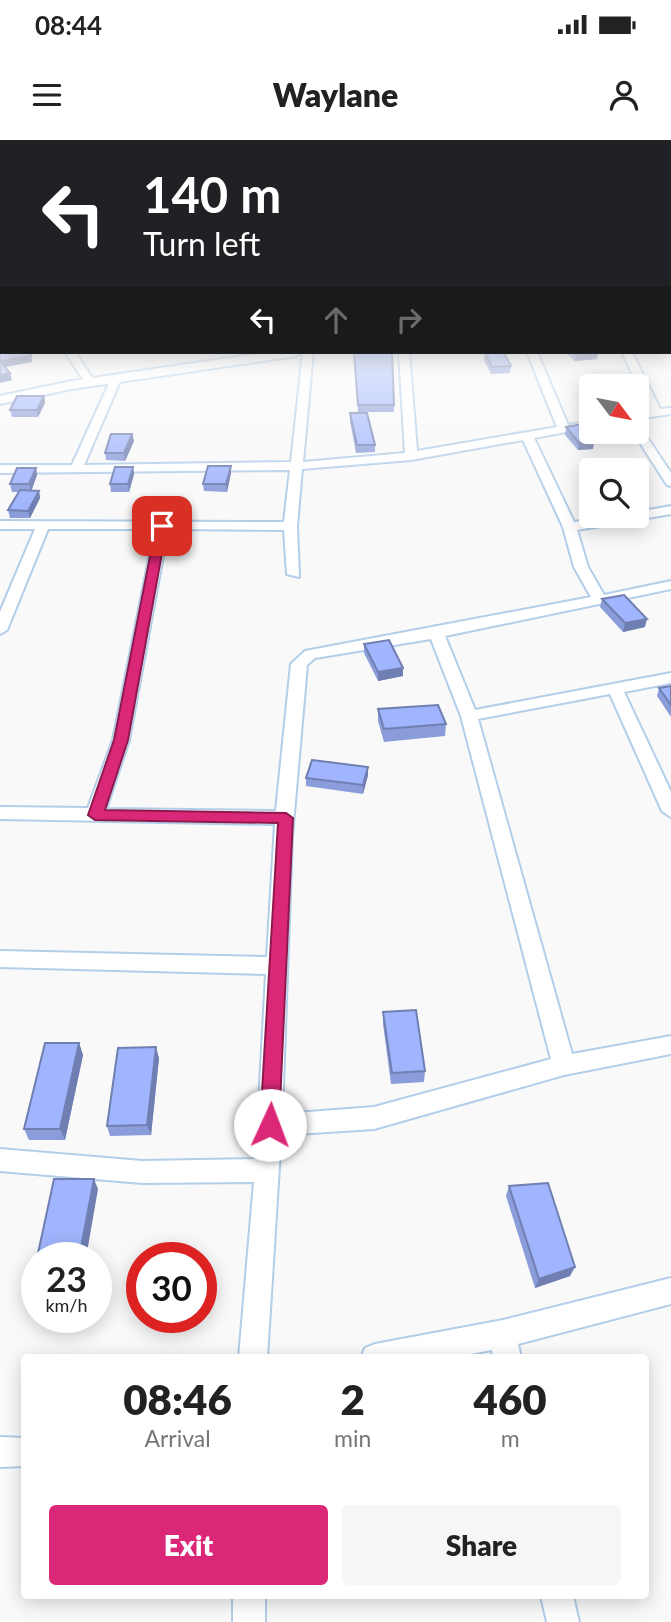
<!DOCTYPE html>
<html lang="en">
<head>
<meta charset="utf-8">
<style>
  :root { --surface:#fff; --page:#f6f6f6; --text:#222; --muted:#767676; --accent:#db2777 }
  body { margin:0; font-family:Lato,sans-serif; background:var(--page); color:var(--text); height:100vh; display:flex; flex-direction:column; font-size:26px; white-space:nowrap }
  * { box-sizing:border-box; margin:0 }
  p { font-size:23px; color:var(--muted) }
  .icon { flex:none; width:38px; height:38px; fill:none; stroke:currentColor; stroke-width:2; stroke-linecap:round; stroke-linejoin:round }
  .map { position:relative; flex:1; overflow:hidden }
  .drawer { position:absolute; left:21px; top:1214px; width:628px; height:245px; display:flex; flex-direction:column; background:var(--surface); border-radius:7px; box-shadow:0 4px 18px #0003 }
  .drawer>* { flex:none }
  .top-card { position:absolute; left:0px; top:0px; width:672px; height:214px; box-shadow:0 4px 18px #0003; background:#202124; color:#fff; overflow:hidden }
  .needle { width:46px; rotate:122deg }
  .buttons { position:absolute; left:579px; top:234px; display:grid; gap:14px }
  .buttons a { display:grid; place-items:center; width:70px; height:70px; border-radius:7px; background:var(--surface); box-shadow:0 4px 18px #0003; font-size:35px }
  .speed { position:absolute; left:21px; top:1102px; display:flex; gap:14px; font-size:35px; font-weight:700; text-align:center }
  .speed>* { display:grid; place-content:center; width:91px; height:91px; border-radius:50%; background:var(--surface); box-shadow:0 4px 18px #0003; line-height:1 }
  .speed small { font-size:18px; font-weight:400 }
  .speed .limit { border:10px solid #d22; background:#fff; color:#111 }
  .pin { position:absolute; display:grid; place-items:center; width:60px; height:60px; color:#fff; margin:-30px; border-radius:14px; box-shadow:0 4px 10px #0006 }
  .me { position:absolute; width:77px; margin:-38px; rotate:2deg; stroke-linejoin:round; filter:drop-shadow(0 0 5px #0008) }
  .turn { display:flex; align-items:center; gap:24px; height:147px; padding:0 28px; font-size:32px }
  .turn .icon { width:91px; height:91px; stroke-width:2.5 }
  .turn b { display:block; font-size:49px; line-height:60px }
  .lanes { display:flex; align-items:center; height:66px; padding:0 28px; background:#0003; justify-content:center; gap:35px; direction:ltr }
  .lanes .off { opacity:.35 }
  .eta { display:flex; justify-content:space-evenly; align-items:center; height:119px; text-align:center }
  .eta b { font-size:42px; font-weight:800; line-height:49px }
  .primary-button { display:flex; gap:14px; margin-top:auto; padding:14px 28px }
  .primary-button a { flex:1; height:80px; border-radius:7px; background:var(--accent); color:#fff; font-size:28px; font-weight:800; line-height:80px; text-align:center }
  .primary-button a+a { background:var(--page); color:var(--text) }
  .status { display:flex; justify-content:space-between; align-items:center; height:49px; padding:0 35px; background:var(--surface); direction:ltr }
  .status svg { height:19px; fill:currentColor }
  header { display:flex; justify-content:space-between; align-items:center; height:91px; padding:0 28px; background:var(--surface); font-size:32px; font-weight:800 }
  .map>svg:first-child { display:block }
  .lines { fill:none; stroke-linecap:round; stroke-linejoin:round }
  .street-casing { stroke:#b3cee8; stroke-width:4 }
  .secondary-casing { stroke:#b3cee8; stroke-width:4 }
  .street { fill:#fff; fill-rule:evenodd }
  .secondary { fill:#fff; fill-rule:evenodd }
  .wall { fill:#8a9cda }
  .shaded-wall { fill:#707fb1 }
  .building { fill:#a0b5fd; stroke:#707fb1; stroke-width:2 }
  .route { fill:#db2777; stroke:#8e194d; stroke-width:2 }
</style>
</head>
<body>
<div class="status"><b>08:44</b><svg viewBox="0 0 49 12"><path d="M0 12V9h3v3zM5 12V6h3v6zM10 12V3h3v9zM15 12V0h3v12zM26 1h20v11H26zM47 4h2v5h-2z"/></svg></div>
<header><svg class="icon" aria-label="menu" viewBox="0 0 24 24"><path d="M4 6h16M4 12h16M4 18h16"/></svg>Waylane<svg class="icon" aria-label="person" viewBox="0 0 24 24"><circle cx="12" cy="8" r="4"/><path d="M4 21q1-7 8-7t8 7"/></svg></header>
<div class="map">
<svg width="671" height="1482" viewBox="0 0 671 1482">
  <rect width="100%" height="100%" fill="#f9f9f9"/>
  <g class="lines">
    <g class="street-casing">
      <g id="street">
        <path d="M 65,212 L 75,212 L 93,239 L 92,241 L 84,241 Z"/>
        <path d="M 256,212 L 266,212 L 267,213 L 262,216 Z"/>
        <path d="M 303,212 L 313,212 L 303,322 L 405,313 L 399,212 L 409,212 L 417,311 L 557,287 L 527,212 L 537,212 L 568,285 L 592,281 L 592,287 L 534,298 L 574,382 L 611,376 L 637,376 L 637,372 L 671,366 L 671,374 L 577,390 L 588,427 L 604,455 L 671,441 L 671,449 L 445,496 L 475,570 L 671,533 L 671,543 L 624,552 L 671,652 L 671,677 L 662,671 L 610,554 L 478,579 L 572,914 L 671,896 L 671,914 L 564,935 L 374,989 L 281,995 L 267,1218 L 239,1218 L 254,1042 L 142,1043 L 0,1031 L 0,1009 L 142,1021 L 256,1019 L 266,834 L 0,827 L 0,811 L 267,817 L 275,684 L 0,679 L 0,667 L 88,668 L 113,600 L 155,389 L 48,389 L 7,490 L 0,494 L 0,472 L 35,389 L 0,389 L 0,381 L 284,382 L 290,330 L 0,333 L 0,325 L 72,325 L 111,239 L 116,236 L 121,239 L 84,325 L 291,322 ZM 523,300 L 563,387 L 574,427 L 591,457 L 305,511 L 291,524 L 276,671 L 106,669 L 129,600 L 168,389 L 284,390 L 287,434 L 299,437 L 297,386 L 302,329 L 411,320 ZM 431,499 L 461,576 L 551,919 L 374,967 L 282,974 L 292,696 L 307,525 L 315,518 Z"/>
        <path d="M 622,212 L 632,212 L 660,269 L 671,268 L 671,274 L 637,279 L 637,273 L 649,271 Z"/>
        <path d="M 637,287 L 641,288 L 671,333 L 671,346 L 667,345 L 633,292 L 637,292 Z"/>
        <path d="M 671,1138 L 671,1164 L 518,1204 L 521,1218 L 493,1218 L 492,1210 L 448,1218 L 361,1218 L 365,1208 L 375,1204 L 503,1180 Z"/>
        <path d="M 0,1297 L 24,1298 L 24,1326 L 0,1327 Z"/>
        <rect x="233" y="1456" width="32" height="26"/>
        <path d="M 541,1456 L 573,1456 L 579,1482 L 547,1482 Z"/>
      </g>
    </g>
    <g class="secondary-casing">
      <path id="secondary" d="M 270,212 L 303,212 L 296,216 L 72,249 L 0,264 L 0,256 L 72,241 Z"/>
    </g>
    <use href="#street" class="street"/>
    <use href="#secondary" class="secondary"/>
  </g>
  <g class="wall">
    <path d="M 354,212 L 394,265 L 394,272 L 358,272 Z"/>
    <path d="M 565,212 L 598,212 L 597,219 L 575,221 Z"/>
    <path d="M 485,213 L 511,226 L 510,233 L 491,234 L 484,220 Z"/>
    <path d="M 44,256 L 45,263 L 38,277 L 12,277 L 10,270 Z"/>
    <path d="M 350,273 L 375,305 L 375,312 L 356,313 L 350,281 Z"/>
    <path d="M 566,287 L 594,301 L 593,309 L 578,310 L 565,295 Z"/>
    <path d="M 132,294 L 134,301 L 125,321 L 106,320 L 105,313 Z"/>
    <path d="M 133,327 L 134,334 L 129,352 L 111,352 L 110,344 Z"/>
    <path d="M 36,328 L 37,335 L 31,350 L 39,351 L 40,358 L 30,378 L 10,378 L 8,370 L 19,352 L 12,352 L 10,344 Z"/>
    <path d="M 231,333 L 227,352 L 204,351 L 203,344 Z"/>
    <path d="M 602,459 L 645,487 L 623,492 L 600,467 Z"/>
    <path d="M 364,504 L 403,528 L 403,536 L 378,541 L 364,513 Z"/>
    <path d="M 671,546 L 671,577 L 657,556 L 659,548 Z"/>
    <path d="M 378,569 L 446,584 L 445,596 L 384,602 L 378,581 Z"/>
    <path d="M 368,635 L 363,654 L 306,646 L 306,638 Z"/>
    <path d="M 383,872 L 425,931 L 424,942 L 391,944 L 383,884 Z"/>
    <path d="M 79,903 L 83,915 L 65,1000 L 29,1000 L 24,989 Z"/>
    <path d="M 159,918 L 151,995 L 110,996 L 107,986 Z"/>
    <path d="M 509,1046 L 570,1136 L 535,1148 L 506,1056 Z"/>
  </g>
  <g class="shaded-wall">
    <path d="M 31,212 L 32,222 L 0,228 L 0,221 Z"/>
    <path d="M 598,212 L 597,219 L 575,221 L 576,214 Z"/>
    <path d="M 10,233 L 12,240 L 0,243 L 0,235 Z"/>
    <path d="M 44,256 L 45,263 L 38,277 L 37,270 Z"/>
    <path d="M 132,294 L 134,301 L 125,321 L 124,313 Z"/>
    <path d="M 594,301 L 593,309 L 578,310 L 579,303 Z"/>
    <path d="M 231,326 L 231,333 L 227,352 L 226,344 Z"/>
    <path d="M 133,327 L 134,334 L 129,352 L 128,344 Z"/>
    <path d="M 36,328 L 37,335 L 31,352 L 29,344 Z"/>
    <path d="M 39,351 L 40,358 L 30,378 L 28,371 Z"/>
    <path d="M 647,479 L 645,487 L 623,492 L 625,483 Z"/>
    <path d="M 403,528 L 403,536 L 378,541 L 378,532 Z"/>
    <path d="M 368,627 L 368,635 L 363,654 L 363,645 Z"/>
    <path d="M 79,903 L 83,915 L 65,1000 L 60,989 Z"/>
    <path d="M 156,907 L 159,918 L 151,995 L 147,985 Z"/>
    <path d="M 94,1039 L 98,1049 L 86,1118 L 79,1118 Z"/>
    <path d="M 575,1127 L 570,1136 L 535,1148 L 539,1139 Z"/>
  </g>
  <g class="building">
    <path d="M 2,186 L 2,202 L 0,201 L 0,187 Z"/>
    <path d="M 2,209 L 2,212 L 30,212 L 31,216 L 0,221 L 0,210 Z"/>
    <path d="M 354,212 L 392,212 L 394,265 L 358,265 Z"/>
    <path d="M 573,212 L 598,212 L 576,214 Z"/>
    <path d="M 485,213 L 504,213 L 511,226 L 492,227 Z"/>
    <path d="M 0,221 L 10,233 L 0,235 Z"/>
    <path d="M 17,256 L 44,256 L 37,270 L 10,270 Z"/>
    <path d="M 350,273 L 367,273 L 375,305 L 357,305 Z"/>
    <path d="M 582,284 L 594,301 L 579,303 L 566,287 Z"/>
    <path d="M 111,294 L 132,294 L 124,313 L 105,313 Z"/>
    <path d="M 208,326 L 231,326 L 226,344 L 203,344 Z"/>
    <path d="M 115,327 L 133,327 L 128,344 L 110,344 Z"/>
    <path d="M 17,328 L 36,328 L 29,344 L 10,344 Z"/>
    <path d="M 20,350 L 39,351 L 28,371 L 8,370 Z"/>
    <path d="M 624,455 L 647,479 L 625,483 L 602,459 Z"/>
    <path d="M 389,500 L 403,528 L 378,532 L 364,504 Z"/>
    <path d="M 671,546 L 671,565 L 659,548 Z"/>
    <path d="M 438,565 L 446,584 L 384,589 L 378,569 Z"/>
    <path d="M 312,620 L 368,627 L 363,645 L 306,638 Z"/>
    <path d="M 416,870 L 425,931 L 392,933 L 383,872 Z"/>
    <path d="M 45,903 L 79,903 L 60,989 L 24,989 Z"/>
    <path d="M 156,907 L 147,985 L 107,986 L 118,908 Z"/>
    <path d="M 54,1039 L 94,1039 L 79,1118 L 37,1118 Z"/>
    <path d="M 548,1043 L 575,1127 L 539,1139 L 509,1046 Z"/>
  </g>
  <linearGradient id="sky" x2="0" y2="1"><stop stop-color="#5fb2d3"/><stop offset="0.43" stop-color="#fcfcfc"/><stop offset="1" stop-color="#fcfcfc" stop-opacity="0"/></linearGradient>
  <rect width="671" height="365" fill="url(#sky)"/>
  <path class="route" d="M 162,382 L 167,386 L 128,600 L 105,670 L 286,673 L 293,678 L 279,985 L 277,991 L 270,994 L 263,991 L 260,985 L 278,683 L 95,680 L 88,675 L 114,600 L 156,386 Z"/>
</svg>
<div class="buttons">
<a><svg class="needle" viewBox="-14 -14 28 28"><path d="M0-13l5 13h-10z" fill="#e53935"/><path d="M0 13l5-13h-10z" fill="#767676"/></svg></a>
<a><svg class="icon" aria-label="search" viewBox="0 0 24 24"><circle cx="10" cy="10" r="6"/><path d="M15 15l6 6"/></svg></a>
</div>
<div class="speed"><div>23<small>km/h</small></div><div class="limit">30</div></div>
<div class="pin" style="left:162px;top:386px;background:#d93025"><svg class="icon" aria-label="arrive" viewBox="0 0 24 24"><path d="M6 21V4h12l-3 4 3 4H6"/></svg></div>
<svg class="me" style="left:270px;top:985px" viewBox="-20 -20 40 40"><circle r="19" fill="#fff"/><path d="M0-13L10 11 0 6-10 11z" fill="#db2777"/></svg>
<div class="top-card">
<div class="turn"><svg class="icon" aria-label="left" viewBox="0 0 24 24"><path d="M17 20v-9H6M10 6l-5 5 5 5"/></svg><div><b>140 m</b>Turn left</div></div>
<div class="lanes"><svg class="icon" aria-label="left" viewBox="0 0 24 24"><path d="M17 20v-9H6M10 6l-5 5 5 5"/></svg><svg class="icon off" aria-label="ahead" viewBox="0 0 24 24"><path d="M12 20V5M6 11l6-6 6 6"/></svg><svg class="icon off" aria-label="right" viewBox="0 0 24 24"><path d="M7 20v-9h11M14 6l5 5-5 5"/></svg></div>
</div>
<section class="drawer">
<div class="eta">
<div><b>08:46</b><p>Arrival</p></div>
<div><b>2</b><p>min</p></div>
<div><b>460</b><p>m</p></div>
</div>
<div class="primary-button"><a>Exit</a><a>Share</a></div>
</section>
</div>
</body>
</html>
